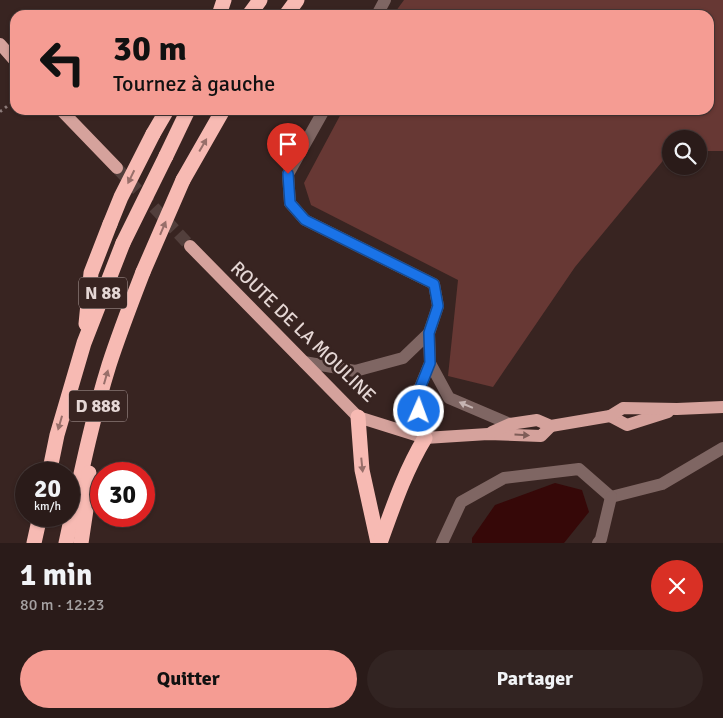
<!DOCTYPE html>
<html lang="fr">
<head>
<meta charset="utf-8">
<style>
  :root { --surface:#2a1b19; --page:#322422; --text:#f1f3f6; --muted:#a5a1a2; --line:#463938; --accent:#f59c93 }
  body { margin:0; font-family:Signika,sans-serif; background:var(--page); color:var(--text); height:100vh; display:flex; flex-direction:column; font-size:19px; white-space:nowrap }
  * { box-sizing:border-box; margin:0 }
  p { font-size:16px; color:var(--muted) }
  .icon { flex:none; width:28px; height:28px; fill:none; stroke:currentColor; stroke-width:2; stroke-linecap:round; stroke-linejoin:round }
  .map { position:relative; height:543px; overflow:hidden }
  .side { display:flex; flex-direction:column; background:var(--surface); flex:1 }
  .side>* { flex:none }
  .hud { position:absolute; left:10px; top:10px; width:704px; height:105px; border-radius:15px; box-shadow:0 1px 4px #0004,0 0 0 1px var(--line); background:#f59c93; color:#111; overflow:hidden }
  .fabs { position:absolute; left:662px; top:130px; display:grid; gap:10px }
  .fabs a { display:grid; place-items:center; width:45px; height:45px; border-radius:50%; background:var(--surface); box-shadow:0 1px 4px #0004,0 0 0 1px var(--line); font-size:25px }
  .speed { position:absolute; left:15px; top:462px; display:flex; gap:10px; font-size:25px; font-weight:700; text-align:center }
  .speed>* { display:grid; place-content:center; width:65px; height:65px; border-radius:50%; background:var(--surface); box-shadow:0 1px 4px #0004,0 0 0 1px var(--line); line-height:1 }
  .speed small { font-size:12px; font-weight:400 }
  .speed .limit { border:8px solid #d22; background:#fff; color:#111 }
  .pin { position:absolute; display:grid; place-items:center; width:42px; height:42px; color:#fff; margin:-51px -21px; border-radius:50% 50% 50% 0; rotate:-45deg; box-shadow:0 0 5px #0007 }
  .pin .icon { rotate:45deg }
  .me { position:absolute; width:55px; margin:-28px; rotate:2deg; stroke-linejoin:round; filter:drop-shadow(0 0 4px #0008) }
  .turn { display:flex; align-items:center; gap:18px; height:105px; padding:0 20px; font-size:22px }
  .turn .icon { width:65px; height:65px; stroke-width:2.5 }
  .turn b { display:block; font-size:35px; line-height:42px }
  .round { display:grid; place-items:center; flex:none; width:52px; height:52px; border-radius:26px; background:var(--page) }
  .summary { display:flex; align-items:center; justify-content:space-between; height:85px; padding:0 20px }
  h1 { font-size:30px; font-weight:800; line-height:38px }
  .cta { display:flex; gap:10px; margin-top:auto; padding:10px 20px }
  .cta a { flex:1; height:58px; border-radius:30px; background:var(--accent); color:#111; font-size:20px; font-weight:800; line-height:58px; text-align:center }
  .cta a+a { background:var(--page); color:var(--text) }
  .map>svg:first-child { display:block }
  .green { fill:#673834 }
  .water { fill:#360808 }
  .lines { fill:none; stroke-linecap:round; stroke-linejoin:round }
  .major-tunnel { stroke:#523f3c; stroke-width:12; stroke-dasharray:12 6; stroke-linecap:butt }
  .path { stroke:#8d7c7a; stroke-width:3; stroke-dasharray:2.5 4; stroke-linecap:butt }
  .minor { stroke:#7f6663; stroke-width:12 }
  .major { stroke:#d5a29c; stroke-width:12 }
  .highway { stroke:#f7bab3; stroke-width:15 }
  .highway-bridge { stroke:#f7bab3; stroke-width:15 }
  .oneway { fill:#986f6a }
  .oneway2 { fill:#c6b5b3 }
  .oneway3 { fill:#7f5d58 }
  .route-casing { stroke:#114b97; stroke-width:12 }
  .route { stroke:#1a73e8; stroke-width:9 }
  .labels { text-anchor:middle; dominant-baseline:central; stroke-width:5; stroke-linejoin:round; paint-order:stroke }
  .shield { fill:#382421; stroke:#b1a19f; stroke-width:1 }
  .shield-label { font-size:18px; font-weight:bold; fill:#e5d7d5 }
  .street-label { font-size:19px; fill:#e5d7d5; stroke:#382421 }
</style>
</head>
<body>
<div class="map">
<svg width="723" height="543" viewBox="0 0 723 543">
  <rect width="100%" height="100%" fill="#382421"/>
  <path class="green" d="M 404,0 L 723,0 L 723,151 L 699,151 L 699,139 L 671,139 L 671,151 L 575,267 L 493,387 L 448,376 L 458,280 L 311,205 L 304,183 L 343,110 L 709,110 L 709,15 L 393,15 Z"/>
  <path class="water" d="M 555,483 L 582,490 L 589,512 L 564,543 L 472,543 L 472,538 L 495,505 Z"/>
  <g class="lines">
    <path class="major-tunnel" d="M 117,168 L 190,246"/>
    <path class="path" d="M 0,110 L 1,111 L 15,100"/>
    <g class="minor">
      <path d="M 377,15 L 385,0"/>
      <path d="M 324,110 L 288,174 L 290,203 L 305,220 L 434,284 L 438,306 L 429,333"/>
      <path d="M 304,362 L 355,371 L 403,358 L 429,333 L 430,363 L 449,398 L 510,424"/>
      <path d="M 425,438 L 416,397 L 430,363"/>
      <path d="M 611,497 L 662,484 L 723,448"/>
      <path d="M 442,543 L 461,502 L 504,478 L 579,469 L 611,497"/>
      <path d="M 598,543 L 601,539 L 611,497"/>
    </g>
    <g class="major">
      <path d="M 0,44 L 15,61"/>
      <path d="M 61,110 L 117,168"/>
      <path d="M 190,246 L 358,417 L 425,438 L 488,434 L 541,436 L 551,426"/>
      <path d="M 610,416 L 627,425 L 668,412"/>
      <path d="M 492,432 L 510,424 L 537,420 L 551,426 L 610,416 L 623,408 L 677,409 L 723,407"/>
    </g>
    <g class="highway">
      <path d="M 219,15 L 224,0"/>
      <path d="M 249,15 L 260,0"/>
      <path d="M 286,15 L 297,0"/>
      <path d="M 153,134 L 167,110"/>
      <path d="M 166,156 L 188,110"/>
      <path d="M 183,180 L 223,110"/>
      <path d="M 86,324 L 91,273 L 110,224"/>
      <path d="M 358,417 L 362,470 L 378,543"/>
      <path d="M 49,474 L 57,435 L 84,343 L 123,243"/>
      <path d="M 34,543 L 40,516"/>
      <path d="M 66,543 C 79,483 91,423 109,365 C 119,334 131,303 143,272"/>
      <path d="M 81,543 L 87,503 L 89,473"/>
      <path d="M 380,543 C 393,507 405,471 425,438"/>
    </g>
    <g class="highway-bridge">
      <path d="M 110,224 L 121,197 L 153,134"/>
      <path d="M 123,243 L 166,156"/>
      <path d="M 143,272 L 183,180"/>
    </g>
  </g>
  <defs><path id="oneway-solid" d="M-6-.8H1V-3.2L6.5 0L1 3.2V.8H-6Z" transform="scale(1.25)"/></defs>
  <g class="oneway">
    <use href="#oneway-solid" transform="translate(203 145) rotate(-60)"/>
    <use href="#oneway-solid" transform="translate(131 177) rotate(116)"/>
    <use href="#oneway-solid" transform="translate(163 228) rotate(-67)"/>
    <use href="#oneway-solid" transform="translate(106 377) rotate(-74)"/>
    <use href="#oneway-solid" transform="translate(60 423) rotate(106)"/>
    <use href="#oneway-solid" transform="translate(362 465) rotate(84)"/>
  </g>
  <use class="oneway2" href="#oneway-solid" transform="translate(466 405) rotate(-157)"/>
  <use class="oneway3" href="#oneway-solid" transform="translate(522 435) rotate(3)"/>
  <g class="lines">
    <g class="route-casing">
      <path id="route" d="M 288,174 L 290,203 L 305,220 L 434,284 L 438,306 L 429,333 L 430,363 L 416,398 L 419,411"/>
    </g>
    <use href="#route" class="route"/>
  </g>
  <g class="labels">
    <g class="shield">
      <rect x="79" y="277.5" width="48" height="31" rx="4"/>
      <rect x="69" y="390.5" width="58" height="31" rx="4"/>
    </g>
    <g class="shield-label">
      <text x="103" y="293">N 88</text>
      <text x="98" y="406">D 888</text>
    </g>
    <g class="street-label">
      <text transform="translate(303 332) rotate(44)">ROUTE DE LA MOULINE</text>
    </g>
  </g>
</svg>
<div class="fabs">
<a><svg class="icon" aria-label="search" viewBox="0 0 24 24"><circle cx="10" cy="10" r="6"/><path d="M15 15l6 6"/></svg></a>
</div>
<div class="speed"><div>20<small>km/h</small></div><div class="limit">30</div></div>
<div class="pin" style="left:288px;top:174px;background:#d93025"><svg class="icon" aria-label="arrive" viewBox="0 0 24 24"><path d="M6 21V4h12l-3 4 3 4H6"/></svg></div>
<svg class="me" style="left:419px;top:411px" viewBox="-20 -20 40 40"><circle r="17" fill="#1a73e8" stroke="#fff" stroke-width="3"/><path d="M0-11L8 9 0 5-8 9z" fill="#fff"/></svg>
<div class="hud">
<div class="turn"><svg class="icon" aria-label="left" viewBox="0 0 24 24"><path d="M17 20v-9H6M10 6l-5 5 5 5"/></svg><div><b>30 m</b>Tournez à gauche</div></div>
</div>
</div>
<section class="side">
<div class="summary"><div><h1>1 min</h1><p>80 m · 12:23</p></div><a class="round" style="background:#d93025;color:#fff"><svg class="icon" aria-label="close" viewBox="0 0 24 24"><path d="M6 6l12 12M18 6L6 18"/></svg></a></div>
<div class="cta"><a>Quitter</a><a>Partager</a></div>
</section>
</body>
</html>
